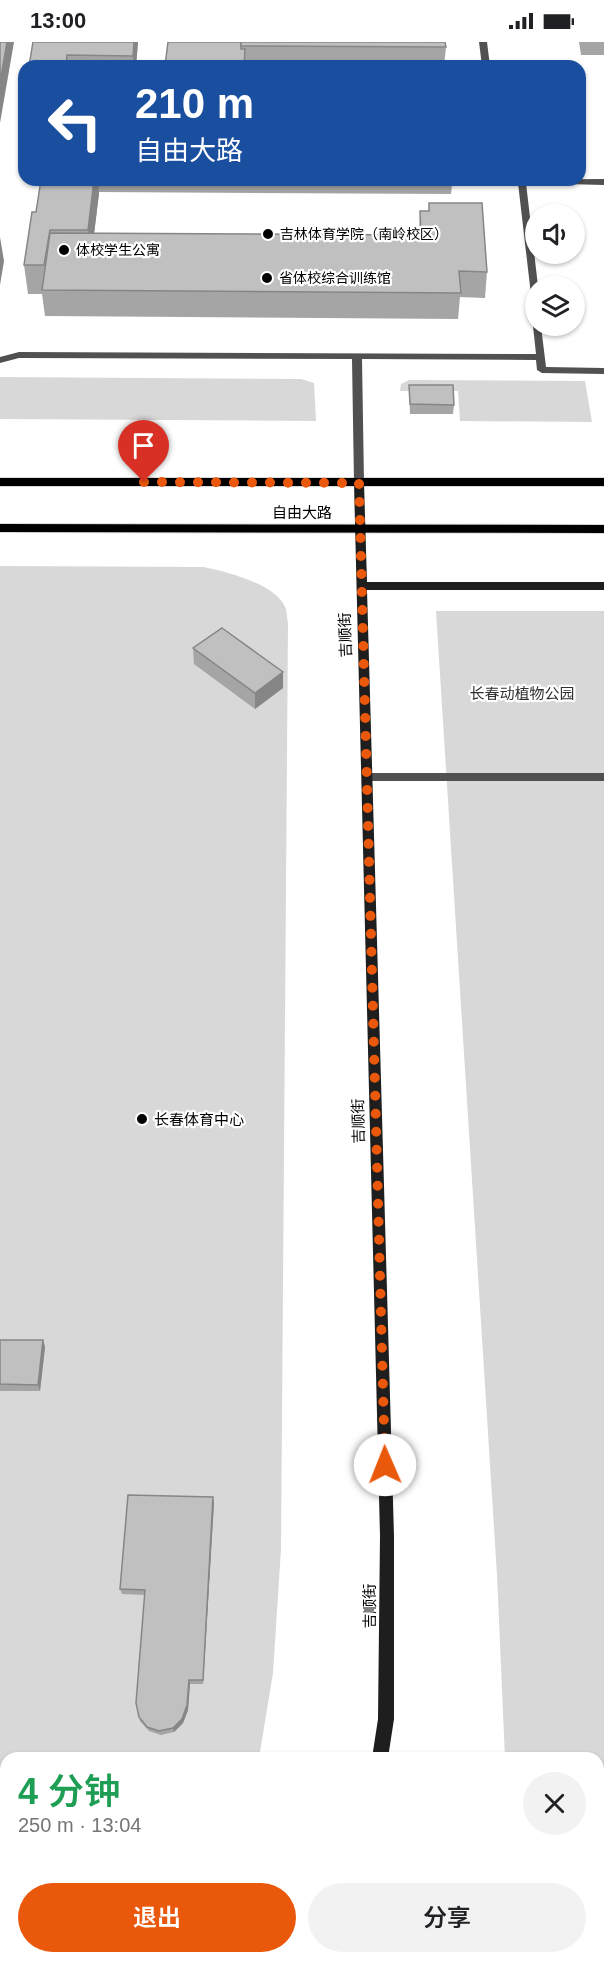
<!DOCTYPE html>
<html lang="zh">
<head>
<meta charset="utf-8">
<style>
  :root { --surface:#fff; --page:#f2f2f2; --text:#202124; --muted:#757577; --accent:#ea580c }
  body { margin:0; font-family:Helvetica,"Noto Sans SC",sans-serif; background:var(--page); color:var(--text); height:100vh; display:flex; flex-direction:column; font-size:22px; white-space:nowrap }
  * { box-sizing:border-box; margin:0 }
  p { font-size:20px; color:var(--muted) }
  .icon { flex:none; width:33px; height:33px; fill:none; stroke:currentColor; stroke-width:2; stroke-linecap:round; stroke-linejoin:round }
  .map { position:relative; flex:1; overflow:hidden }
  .sheet { position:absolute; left:0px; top:1710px; width:604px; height:212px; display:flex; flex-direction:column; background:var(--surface); border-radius:18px 18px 0 0; box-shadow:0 2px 4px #0004 }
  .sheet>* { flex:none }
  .top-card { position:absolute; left:18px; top:18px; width:568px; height:126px; border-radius:18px; box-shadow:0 2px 4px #0004; background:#1a4fa0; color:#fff; overflow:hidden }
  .tools { position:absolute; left:525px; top:162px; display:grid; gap:12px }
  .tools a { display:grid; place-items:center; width:60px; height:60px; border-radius:50%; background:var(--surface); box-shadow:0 2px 4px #0004; font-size:30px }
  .pin { position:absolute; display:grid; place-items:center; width:51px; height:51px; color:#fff; margin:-62px -26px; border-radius:50% 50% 50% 0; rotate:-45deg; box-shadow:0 0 6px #0007 }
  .pin .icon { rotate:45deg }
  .me { position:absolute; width:66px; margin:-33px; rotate:359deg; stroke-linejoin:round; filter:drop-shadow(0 0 4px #0008) }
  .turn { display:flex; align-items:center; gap:21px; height:126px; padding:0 18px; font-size:27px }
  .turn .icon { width:78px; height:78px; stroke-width:2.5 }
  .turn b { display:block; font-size:42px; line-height:51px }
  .round { display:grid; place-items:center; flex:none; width:63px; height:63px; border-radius:32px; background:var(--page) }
  .headline { display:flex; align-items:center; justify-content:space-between; height:102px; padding:0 18px }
  h1 { font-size:36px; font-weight:600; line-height:45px; color:#1e9e55 }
  .button { display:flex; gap:12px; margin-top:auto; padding:12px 18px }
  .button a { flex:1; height:69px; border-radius:36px; background:var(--accent); color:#fff; font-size:24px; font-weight:600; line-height:69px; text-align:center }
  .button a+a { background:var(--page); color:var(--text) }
  .status { display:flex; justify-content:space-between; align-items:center; height:42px; padding:0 30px; background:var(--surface); direction:ltr }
  .status svg { height:16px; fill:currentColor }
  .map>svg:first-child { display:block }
  .green { fill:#d8d8d8 }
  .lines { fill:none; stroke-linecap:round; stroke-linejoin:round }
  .primary-casing { stroke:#dbdbdb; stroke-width:2 }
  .lane { fill:#515151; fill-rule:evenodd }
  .secondary { fill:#1e1e1e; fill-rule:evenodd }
  .primary { fill:#000; fill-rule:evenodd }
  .wall { fill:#a5a5a5 }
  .shaded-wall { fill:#868686 }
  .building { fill:#c0c0c0; stroke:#868686; stroke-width:1.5 }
  .route { stroke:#ea580c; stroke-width:10; stroke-dasharray:0 18 }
  .poi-dot { fill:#000; stroke:#fff; stroke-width:2 }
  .labels { text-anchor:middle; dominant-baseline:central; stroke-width:4.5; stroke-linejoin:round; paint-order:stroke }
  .far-poi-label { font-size:14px; fill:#000; stroke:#fff; text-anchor:start }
  .street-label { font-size:15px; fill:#000; stroke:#fff }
  .park-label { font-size:15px; fill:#2f2f2f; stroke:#fff }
  .poi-label { font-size:15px; fill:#000; stroke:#fff; text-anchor:start }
</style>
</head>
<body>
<div class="status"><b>13:00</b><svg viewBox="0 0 49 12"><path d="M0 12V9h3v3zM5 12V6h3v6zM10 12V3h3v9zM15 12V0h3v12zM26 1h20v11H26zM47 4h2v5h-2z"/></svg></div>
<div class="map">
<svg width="604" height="1921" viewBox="0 0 604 1921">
  <rect width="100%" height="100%" fill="#fff"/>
  <g class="green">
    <path d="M 0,335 L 301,337 L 314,341 L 316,379 L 0,377 Z"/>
    <path d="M 409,338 L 585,339 L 592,380 L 460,379 L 458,349 L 400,349 L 401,342 Z"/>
    <path d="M 0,524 L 204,525 C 227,530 277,542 286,567 C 287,572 287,577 288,581 L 281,1507 L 273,1631 L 259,1716 L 6,1716 L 6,1916 L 212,1916 L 211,1921 L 0,1921 Z"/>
    <path d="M 436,569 L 604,569 L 604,1921 L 485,1921 L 486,1916 L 598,1916 L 598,1716 L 505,1716 L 497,1533 Z"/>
  </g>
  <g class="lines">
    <g class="primary-casing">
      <g id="primary">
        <rect x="0" y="436" width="604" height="8"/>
        <path d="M 0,482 L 604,483 L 604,491 L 0,490 Z"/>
      </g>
    </g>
    <g class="lane">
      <path d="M 479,0 L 487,0 L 490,24 L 482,24 Z"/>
      <path d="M 604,137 L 604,143 L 526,141 L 538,244 L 536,244 L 536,271 L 533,270 L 518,141 L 496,141 L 492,138 Z"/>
      <path d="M 536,282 L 536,284 L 541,284 L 546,325 L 604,326 L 604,332 L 542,331 L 537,328 L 536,318 L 362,317 L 364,441 L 359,444 L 354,441 L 352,317 L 19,316 L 0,321 L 0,315 L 19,310 L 536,312 L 533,284 Z"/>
      <path d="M 367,731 L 604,731 L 604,739 L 367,739 L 362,735 Z"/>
      <path d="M 6,1764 L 6,1780 L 0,1783 L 0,1767 Z"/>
      <path d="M 0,1838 L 6,1841 L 6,1916 L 10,1916 L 9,1921 L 0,1921 Z"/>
    </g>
    <g class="secondary">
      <path d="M 359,438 L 364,441 L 367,540 L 604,540 L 604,548 L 367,548 L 394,1494 L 394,1677 L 388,1716 L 372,1716 L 378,1677 L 380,1494 L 354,441 Z"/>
      <path d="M 333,1916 L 349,1916 L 348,1921 L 332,1921 Z"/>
    </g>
    <use href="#primary" class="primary"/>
  </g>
  <g class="wall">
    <path d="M 33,0 L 138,0 L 136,24 L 29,24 Z"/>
    <path d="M 168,0 L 446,5 L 444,24 L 165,24 Z"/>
    <path d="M 579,0 L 604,0 L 604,13 L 581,13 Z"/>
    <path d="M 41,138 L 452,143 L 451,152 L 99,150 L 94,192 L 419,193 L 420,169 L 429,169 L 429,161 L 487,230 L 485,256 L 460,255 L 458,277 L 45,274 L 42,252 L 28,252 L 24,223 L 36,170 Z"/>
    <path d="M 409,343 L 454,363 L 453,372 L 410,372 Z"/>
    <path d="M 193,606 L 283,630 L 283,646 L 255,667 L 194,622 Z"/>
    <path d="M 0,1298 L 43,1298 L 45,1305 L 40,1349 L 0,1349 Z"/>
    <path d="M 214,1461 L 203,1642 L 190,1642 L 188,1668 L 183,1681 L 174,1690 L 161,1693 L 149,1689 L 140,1679 L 139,1675 L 145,1553 L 122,1552 L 120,1547 Z"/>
  </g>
  <g class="shaded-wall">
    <path d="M 7,0 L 14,0 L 0,81 L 0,40 Z"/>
    <path d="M 134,0 L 138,0 L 136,24 L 134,24 L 133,14 Z"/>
    <path d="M 94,138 L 98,138 L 99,152 L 91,217 L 88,188 Z"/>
    <path d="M 0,195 L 4,219 L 0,243 Z"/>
    <path d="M 283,630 L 283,646 L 255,667 L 255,651 Z"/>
    <path d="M 43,1298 L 45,1305 L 40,1349 L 38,1343 Z"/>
    <path d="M 213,1455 L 214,1461 L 203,1642 L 203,1638 Z"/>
    <path d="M 189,1638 L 190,1642 L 188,1668 L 183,1681 L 174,1690 L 173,1686 Z"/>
  </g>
  <g class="building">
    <path d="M 0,0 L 7,0 L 0,40 Z"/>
    <path d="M 33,0 L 134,0 L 133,14 L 67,13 L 66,24 L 29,24 Z"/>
    <path d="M 168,0 L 241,0 L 241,7 L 245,7 L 244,24 L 165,24 Z"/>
    <path d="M 241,0 L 445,0 L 446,5 L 241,4 Z"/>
    <path d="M 41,138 L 94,138 L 88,188 L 50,188 L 44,223 L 24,223 L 32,170 L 36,170 Z"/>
    <path d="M 98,138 L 452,138 L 452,143 L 98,141 Z"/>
    <path d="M 429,161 L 482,161 L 487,230 L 459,229 L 461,251 L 42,248 L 50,191 L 421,193 L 420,169 L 429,169 Z"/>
    <path d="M 409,343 L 453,343 L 454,363 L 410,362 Z"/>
    <path d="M 222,586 L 283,630 L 255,651 L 193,606 Z"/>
    <path d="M 0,1298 L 43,1298 L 38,1343 L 0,1342 Z"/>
    <path d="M 128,1453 L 213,1455 L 203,1638 L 189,1638 L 187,1663 L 182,1677 L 173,1686 L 159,1689 L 147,1685 L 139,1675 L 136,1661 L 145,1548 L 120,1547 Z"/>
  </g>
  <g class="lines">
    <path class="route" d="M 144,440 L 359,441 L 385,1423"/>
  </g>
  <g class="poi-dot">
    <circle cx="268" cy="192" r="6"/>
    <circle cx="64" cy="208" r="6"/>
    <circle cx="267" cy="236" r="6"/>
    <circle cx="142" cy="1077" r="6"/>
  </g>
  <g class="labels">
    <g class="far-poi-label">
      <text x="280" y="192">吉林体育学院（南岭校区）</text>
      <text x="76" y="208">体校学生公寓</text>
      <text x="279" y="236">省体校综合训练馆</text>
    </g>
    <g class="street-label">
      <text x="302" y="470">自由大路</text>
      <text transform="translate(345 593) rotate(-92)">吉顺街</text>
      <text transform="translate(358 1079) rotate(-91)">吉顺街</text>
      <text transform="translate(369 1564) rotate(-90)">吉顺街</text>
    </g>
    <g class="park-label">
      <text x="522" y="651">长春动植物公园</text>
    </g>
    <g class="poi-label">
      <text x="154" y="1077">长春体育中心</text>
    </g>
  </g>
</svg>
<div class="tools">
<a><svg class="icon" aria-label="sound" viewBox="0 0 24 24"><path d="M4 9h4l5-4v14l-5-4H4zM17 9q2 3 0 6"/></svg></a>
<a><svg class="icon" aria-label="layers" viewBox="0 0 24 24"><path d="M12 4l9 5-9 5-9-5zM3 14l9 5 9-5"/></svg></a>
</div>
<div class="pin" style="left:144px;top:440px;background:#d93025"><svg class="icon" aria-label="arrive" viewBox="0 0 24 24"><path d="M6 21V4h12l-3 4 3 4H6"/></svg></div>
<svg class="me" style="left:385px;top:1423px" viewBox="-20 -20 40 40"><circle r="19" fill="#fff"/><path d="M0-13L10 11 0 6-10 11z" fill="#ea580c"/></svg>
<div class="top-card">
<div class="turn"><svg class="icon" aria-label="left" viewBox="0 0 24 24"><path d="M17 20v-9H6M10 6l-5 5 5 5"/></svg><div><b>210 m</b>自由大路</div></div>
</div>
<section class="sheet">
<div class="headline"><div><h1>4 分钟</h1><p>250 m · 13:04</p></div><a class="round"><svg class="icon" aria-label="close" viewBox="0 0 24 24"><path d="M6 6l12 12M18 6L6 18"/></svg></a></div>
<div class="button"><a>退出</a><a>分享</a></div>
</section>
</div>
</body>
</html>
